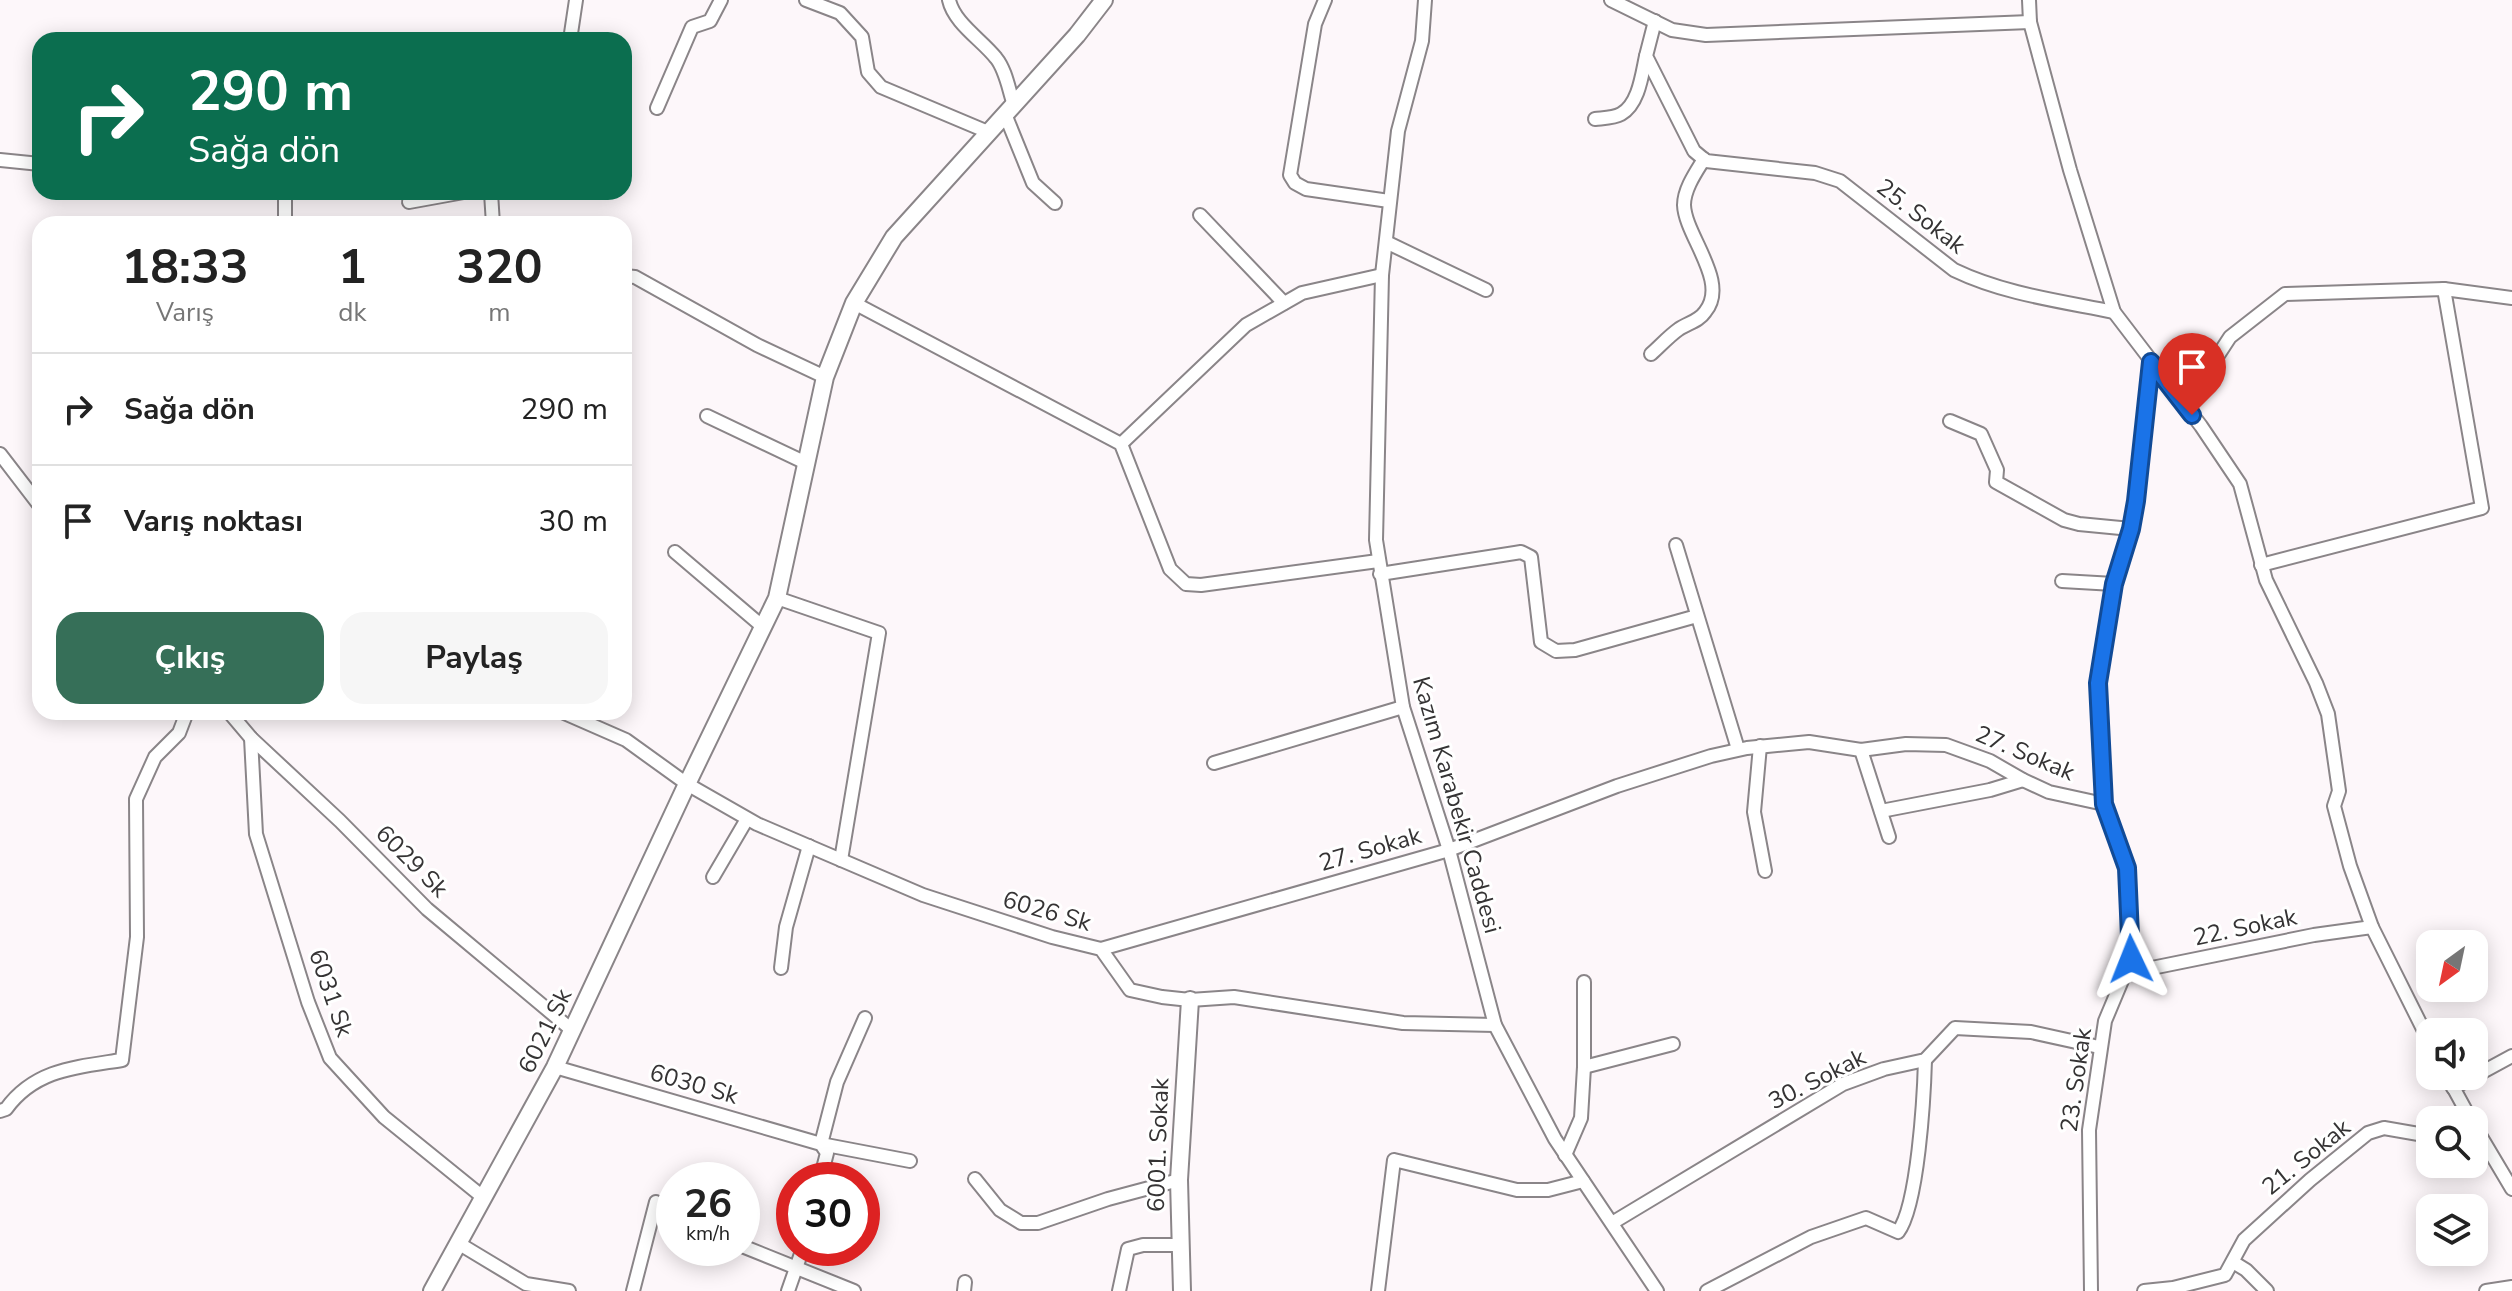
<!DOCTYPE html>
<html lang="tr">
<head>
<meta charset="utf-8">
<style>
  :root { --surface:#fff; --page:#f6f6f6; --text:#222; --muted:#767676; --line:#e0e0e0; --accent:#366f58 }
  body { margin:0; font-family:"Nunito Sans",sans-serif; background:var(--page); color:var(--text); height:100vh; display:flex; flex-direction:column; font-size:30px; white-space:nowrap }
  * { box-sizing:border-box; margin:0 }
  p { font-size:26px; color:var(--muted) }
  .icon { flex:none; width:44px; height:44px; fill:none; stroke:currentColor; stroke-width:2; stroke-linecap:round; stroke-linejoin:round }
  .map { position:relative; flex:1; overflow:hidden }
  .details { position:absolute; left:32px; top:216px; width:600px; height:504px; display:flex; flex-direction:column; background:var(--surface); border-radius:24px; box-shadow:0 4px 20px #0003 }
  .details>* { flex:none }
  .top-card { position:absolute; left:32px; top:32px; width:600px; height:168px; border-radius:24px; box-shadow:0 4px 20px #0003; background:#0b6e4f; color:#fff; overflow:hidden }
  .needle { width:52px; rotate:213deg }
  .tools { position:absolute; left:2416px; top:930px; display:grid; gap:16px }
  .tools a { display:grid; place-items:center; width:72px; height:72px; border-radius:16px; background:var(--surface); box-shadow:0 4px 20px #0003; font-size:40px }
  .speed { position:absolute; left:656px; top:1162px; display:flex; gap:16px; font-size:40px; font-weight:700; text-align:center }
  .speed>* { display:grid; place-content:center; width:104px; height:104px; border-radius:50%; background:var(--surface); box-shadow:0 4px 20px #0003; line-height:1 }
  .speed small { font-size:20px; font-weight:400 }
  .speed .limit { border:12px solid #d22; background:#fff; color:#111 }
  .pin { position:absolute; display:grid; place-items:center; width:68px; height:68px; color:#fff; margin:-82px -34px; border-radius:50% 50% 50% 0; rotate:-45deg; box-shadow:0 0 8px #0007 }
  .pin .icon { rotate:45deg }
  .me { position:absolute; width:88px; margin:-44px; rotate:358deg; stroke-linejoin:round; filter:drop-shadow(0 0 6px #0008) }
  .turn { display:flex; align-items:center; gap:28px; height:168px; padding:0 24px; font-size:36px }
  .turn .icon { width:104px; height:104px; stroke-width:2.5 }
  .turn b { display:block; font-size:56px; line-height:68px }
  .eta { display:flex; justify-content:space-evenly; align-items:center; height:136px; text-align:center }
  .eta b { font-size:48px; font-weight:700; line-height:56px }
  .primary-button { display:flex; gap:16px; margin-top:auto; padding:16px 24px }
  .primary-button a { flex:1; height:92px; border-radius:24px; background:var(--accent); color:#fff; font-size:32px; font-weight:700; line-height:92px; text-align:center }
  .primary-button a+a { background:var(--page); color:var(--text) }
  ul { padding:0; list-style:none }
  li { display:flex; align-items:center; gap:24px; height:112px; padding:0 24px; border-top:2px solid var(--line) }
  li div { flex:1 }
  li b { display:block; font-size:30px }
  li em { font-style:normal }
  .map>svg:first-child { display:block }
  .lines { fill:none; stroke-linecap:round; stroke-linejoin:round }
  .minor-casing { stroke:#8a8588; stroke-width:16 }
  .tertiary-casing { stroke:#8a8588; stroke-width:20 }
  .minor { stroke:#fff; stroke-width:12 }
  .tertiary { stroke:#fff; stroke-width:16 }
  .route-casing { stroke:#114b97; stroke-width:20 }
  .route { stroke:#1a73e8; stroke-width:14 }
  .labels { text-anchor:middle; dominant-baseline:central; stroke-width:6; stroke-linejoin:round; paint-order:stroke }
  .street-label { font-size:24px; fill:#353334; stroke:#fff }
</style>
</head>
<body>
<div class="map">
<svg width="2512" height="1291" viewBox="0 0 2512 1291">
  <rect width="100%" height="100%" fill="#fdf7fa"/>
  <g class="lines">
    <g class="minor-casing">
      <g id="minor">
        <path d="M 806,0 L 840,13 L 862,37 L 868,72 L 881,87 L 988,132"/>
        <path d="M 949,0 C 954,23 982,40 996,58 C 1006,70 1009,91 1014,105"/>
        <path d="M 1325,0 L 1315,24 L 1290,175 L 1295,183 L 1306,189 L 1389,201"/>
        <path d="M 1425,0 L 1422,41 L 1398,131 L 1382,275 L 1376,540 L 1403,707 L 1449,850 L 1495,1025 L 1555,1139 L 1657,1291"/>
        <path d="M 1611,0 L 1672,30 L 1706,35 L 2030,22"/>
        <path d="M 2029,0 L 2030,22 L 2070,170 L 2114,312 L 2201,426 L 2240,484 L 2266,580 L 2316,683 L 2328,714 L 2339,791 L 2334,806 L 2350,866 L 2372,927 L 2430,1043"/>
        <path d="M 1655,21 L 1646,56 L 1694,151 L 1706,161 L 1815,173 L 1840,181 L 1954,270 C 2004,294 2060,301 2114,312"/>
        <path d="M 570,40 L 576,0"/>
        <path d="M 657,108 L 692,27 L 710,21 L 721,0"/>
        <path d="M 1005,114 L 1033,183 L 1055,203"/>
        <path d="M 1595,119 C 1603,118 1614,118 1621,114 C 1639,104 1642,74 1646,56"/>
        <path d="M 0,160 L 40,164"/>
        <path d="M 282,192 L 285,194 L 285,224"/>
        <path d="M 485,192 L 491,193 L 493,224"/>
        <path d="M 409,202 L 464,192"/>
        <path d="M 1200,215 L 1284,303"/>
        <path d="M 1386,242 L 1486,290"/>
        <path d="M 624,276 L 635,277 L 757,345 L 825,377"/>
        <path d="M 854,303 L 1121,444 L 1170,569 L 1186,584 L 1201,585 L 1378,561"/>
        <path d="M 1651,354 C 1660,346 1669,336 1679,329 C 1688,323 1699,321 1705,312 C 1730,282 1685,236 1684,205 C 1684,189 1696,172 1704,159"/>
        <path d="M 2185,406 L 2230,337 L 2285,294 L 2444,289 L 2512,298"/>
        <path d="M 707,416 L 806,463"/>
        <path d="M 1950,421 L 1981,434 L 1997,470 L 1996,482 L 2064,520 L 2079,524 L 2131,529"/>
        <path d="M 1121,444 L 1246,325 L 1302,293 L 1382,275"/>
        <path d="M 0,454 L 40,506"/>
        <path d="M 1676,545 L 1738,749"/>
        <path d="M 675,552 L 763,627"/>
        <path d="M 2261,565 L 2482,508 L 2444,289"/>
        <path d="M 1380,574 L 1515,553 L 1521,552 L 1531,557 L 1541,642 L 1556,651 L 1575,650 L 1697,616"/>
        <path d="M 2062,581 L 2114,584"/>
        <path d="M 777,598 L 879,633 L 841,860"/>
        <path d="M 229,712 L 251,738 L 340,821 L 427,909 L 573,1031"/>
        <path d="M 562,712 L 626,740 L 687,784 L 757,824 L 923,895 L 1052,937 L 1101,949 L 1130,990 L 1162,997 L 1190,1000 L 1234,997 L 1403,1023 L 1495,1025"/>
        <path d="M 251,738 L 256,834 L 308,1002 L 330,1058 L 384,1117 L 484,1198"/>
        <path d="M 1760,746 L 1754,812 L 1765,871"/>
        <path d="M 1861,750 L 1889,837"/>
        <path d="M 1214,763 L 1403,707"/>
        <path d="M 1881,811 L 1990,790 L 2023,780"/>
        <path d="M 713,877 L 747,819"/>
        <path d="M 1101,949 L 1449,850 L 1617,786 L 1711,756 L 1747,748 L 1809,742 L 1861,750 L 1906,744 L 1946,745 L 1990,761 L 2023,780 L 2049,792 L 2104,804"/>
        <path d="M 781,968 L 786,927 L 809,846"/>
        <path d="M 2128,969 L 2142,970 L 2314,935 L 2372,927"/>
        <path d="M 865,1018 L 837,1082 L 821,1144 L 910,1161"/>
        <path d="M 555,1067 L 821,1144 L 827,1153 L 820,1180"/>
        <path d="M 1584,1067 L 1673,1044"/>
        <path d="M 2447,1076 L 2471,1120"/>
        <path d="M 2453,1088 L 2512,1056"/>
        <path d="M 0,1111 L 6,1109 C 35,1069 77,1067 122,1060 L 137,937 L 136,799 L 155,757 L 179,733 L 187,712"/>
        <path d="M 2474,1125 L 2512,1189"/>
        <path d="M 1565,1155 L 1581,1118 L 1584,1067 L 1584,982"/>
        <path d="M 975,1179 L 1000,1210 L 1021,1223 L 1038,1223 L 1108,1199 L 1179,1180"/>
        <path d="M 1612,1223 L 1843,1084 L 1884,1069 L 1925,1060 L 1955,1028 L 2031,1032 L 2099,1047"/>
        <path d="M 458,1243 L 526,1284 L 569,1291"/>
        <path d="M 742,1246 L 854,1291"/>
        <path d="M 2233,1262 L 2246,1270 L 2267,1291"/>
        <path d="M 633,1291 L 656,1202"/>
        <path d="M 788,1291 L 803,1248"/>
        <path d="M 964,1291 L 965,1282"/>
        <path d="M 1119,1291 L 1128,1249 L 1143,1245 L 1181,1245"/>
        <path d="M 1378,1291 L 1394,1160 L 1517,1190 L 1548,1190 L 1583,1181"/>
        <path d="M 1707,1291 L 1811,1237 L 1866,1218 L 1898,1232 C 1918,1206 1924,1096 1925,1060"/>
        <path d="M 2091,1291 L 2089,1130 L 2105,1021 L 2131,959 L 2132,947 L 2127,868 L 2104,804 L 2098,683 L 2114,584 L 2131,529 L 2136,501 L 2151,362"/>
        <path d="M 2144,1291 L 2173,1288 L 2225,1275 L 2244,1240 L 2310,1180 L 2368,1133 L 2384,1128 L 2430,1136"/>
        <path d="M 2486,1291 L 2512,1287"/>
      </g>
    </g>
    <g class="tertiary-casing">
      <g id="tertiary">
        <path d="M 432,1291 L 555,1067 L 687,784 L 777,598 L 825,377 L 854,303 L 894,237 L 1077,35 L 1104,0"/>
        <path d="M 1182,1291 L 1179,1180 L 1190,1000"/>
      </g>
    </g>
    <use href="#minor" class="minor"/>
    <use href="#tertiary" class="tertiary"/>
  </g>
  <g class="lines">
    <g class="route-casing">
      <path id="route" d="M 2131,959 L 2127,868 L 2104,804 L 2098,683 L 2114,584 L 2131,529 L 2136,501 L 2151,362 L 2192,415"/>
    </g>
    <use href="#route" class="route"/>
  </g>
  <g class="labels">
    <g class="street-label">
      <text transform="translate(1921 216) rotate(38)">25. Sokak</text>
      <text transform="translate(2025 753) rotate(23)">27. Sokak</text>
      <text transform="translate(1457 805) rotate(74)">Kazım Karabekir Caddesi</text>
      <text transform="translate(1370 849) rotate(-16)">27. Sokak</text>
      <text transform="translate(412 861) rotate(45)">6029 Sk</text>
      <text transform="translate(1047 911) rotate(16)">6026 Sk</text>
      <text transform="translate(2245 927) rotate(-12)">22. Sokak</text>
      <text transform="translate(331 993) rotate(71)">6031 Sk</text>
      <text transform="translate(545 1031) rotate(-64)">6021 Sk</text>
      <text transform="translate(1817 1079) rotate(-27)">30. Sokak</text>
      <text transform="translate(2076 1080) rotate(-82)">23. Sokak</text>
      <text transform="translate(694 1084) rotate(16)">6030 Sk</text>
      <text transform="translate(1158 1145) rotate(-88)">6001. Sokak</text>
      <text transform="translate(2306 1157) rotate(-39)">21. Sokak</text>
    </g>
  </g>
</svg>
<div class="tools">
<a><svg class="needle" viewBox="-14 -14 28 28"><path d="M0-13l5 13h-10z" fill="#e53935"/><path d="M0 13l5-13h-10z" fill="#767676"/></svg></a>
<a><svg class="icon" aria-label="sound" viewBox="0 0 24 24"><path d="M4 9h4l5-4v14l-5-4H4zM17 9q2 3 0 6"/></svg></a>
<a><svg class="icon" aria-label="search" viewBox="0 0 24 24"><circle cx="10" cy="10" r="6"/><path d="M15 15l6 6"/></svg></a>
<a><svg class="icon" aria-label="layers" viewBox="0 0 24 24"><path d="M12 4l9 5-9 5-9-5zM3 14l9 5 9-5"/></svg></a>
</div>
<div class="speed"><div>26<small>km/h</small></div><div class="limit">30</div></div>
<div class="pin" style="left:2192px;top:415px;background:#d93025"><svg class="icon" aria-label="arrive" viewBox="0 0 24 24"><path d="M6 21V4h12l-3 4 3 4H6"/></svg></div>
<svg class="me" style="left:2131px;top:959px" viewBox="-20 -20 40 40"><path d="M0-17L14 15 0 8-14 15z" fill="#1a73e8" stroke="#fff" stroke-width="4"/></svg>
<div class="top-card">
<div class="turn"><svg class="icon" aria-label="right" viewBox="0 0 24 24"><path d="M7 20v-9h11M14 6l5 5-5 5"/></svg><div><b>290 m</b>Sağa dön</div></div>
</div>
<section class="details">
<div class="eta">
<div><b>18:33</b><p>Varış</p></div>
<div><b>1</b><p>dk</p></div>
<div><b>320</b><p>m</p></div>
</div>
<ul>
<li><svg class="icon" aria-label="right" viewBox="0 0 24 24"><path d="M7 20v-9h11M14 6l5 5-5 5"/></svg><div><b>Sağa dön</b></div><em>290 m</em></li>
<li><svg class="icon" aria-label="arrive" viewBox="0 0 24 24"><path d="M6 21V4h12l-3 4 3 4H6"/></svg><div><b>Varış noktası</b></div><em>30 m</em></li>
</ul>
<div class="primary-button"><a>Çıkış</a><a>Paylaş</a></div>
</section>
</div>
</body>
</html>
